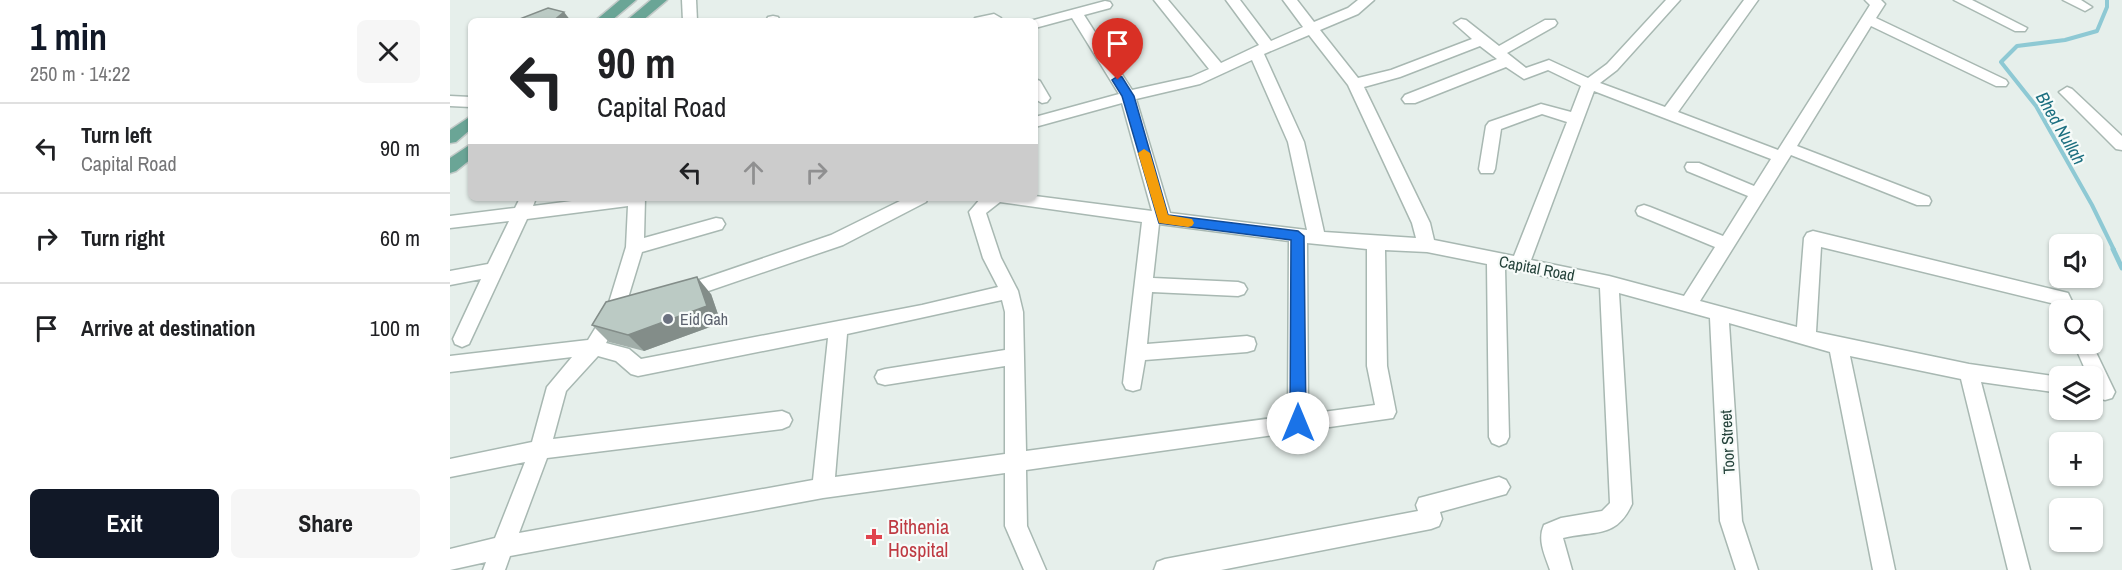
<!DOCTYPE html>
<html lang="en">
<head>
<meta charset="utf-8">
<style>
  :root { --surface:#fff; --page:#f6f6f6; --text:#202124; --muted:#757577; --line:#e0e0e0; --accent:#111827 }
  body { margin:0; font-family:"Archivo Narrow",sans-serif; background:var(--page); color:var(--text); height:100vh; display:flex; flex-direction:column; font-size:22px; white-space:nowrap }
  * { box-sizing:border-box; margin:0 }
  p { font-size:20px; color:var(--muted) }
  .icon { flex:none; width:33px; height:33px; fill:none; stroke:currentColor; stroke-width:2; stroke-linecap:round; stroke-linejoin:round }
  .map { position:relative; flex:1; overflow:hidden }
  .sheet { display:flex; flex-direction:column; background:var(--surface); width:450px }
  .sheet>* { flex:none }
  .guide { position:absolute; left:18px; top:18px; width:570px; height:183px; border-radius:9px; box-shadow:0 2px 4px #0004; background:#fff; color:var(--text); overflow:hidden }
  .controls { position:absolute; left:1599px; top:234px; display:grid; gap:12px }
  .controls a { display:grid; place-items:center; width:54px; height:54px; border-radius:9px; background:var(--surface); box-shadow:0 2px 4px #0004; font-size:30px }
  .pin { position:absolute; display:grid; place-items:center; width:51px; height:51px; color:#fff; margin:-62px -26px; border-radius:50% 50% 50% 0; rotate:-45deg; box-shadow:0 0 6px #0007 }
  .pin .icon { rotate:45deg }
  .me { position:absolute; width:66px; margin:-33px; rotate:0deg; stroke-linejoin:round; filter:drop-shadow(0 0 4px #0008) }
  .turn { display:flex; align-items:center; gap:21px; height:126px; padding:0 30px; font-size:27px }
  .turn .icon { width:78px; height:78px; stroke-width:2.5 }
  .turn b { display:block; font-size:42px; line-height:51px }
  .lanes { display:flex; align-items:center; height:57px; padding:0 30px; background:#0003; justify-content:center; gap:30px; direction:ltr }
  .lanes .off { opacity:.35 }
  .round { display:grid; place-items:center; flex:none; width:63px; height:63px; border-radius:9px; background:var(--page) }
  .head { display:flex; align-items:center; justify-content:space-between; height:102px; padding:0 30px }
  h1 { font-size:36px; font-weight:800; line-height:45px; color:var(--accent) }
  .action { display:flex; gap:12px; margin-top:auto; padding:12px 30px }
  .action a { flex:1; height:69px; border-radius:9px; background:var(--accent); color:#fff; font-size:24px; font-weight:800; line-height:69px; text-align:center }
  .action a+a { background:var(--page); color:var(--text) }
  ul { padding:0; list-style:none }
  li { display:flex; align-items:center; gap:18px; height:90px; padding:0 30px; border-top:2px solid var(--line) }
  li div { flex:1 }
  li b { display:block; font-size:22px }
  li em { font-style:normal }
  main { display:flex; flex:1; min-height:0 }
  .map>svg:first-child { display:block }
  .lines { fill:none; stroke-linecap:round; stroke-linejoin:round }
  .stream-far1 { stroke:#8ec9d4; stroke-width:4 }
  .stream { stroke:#8ec9d4; stroke-width:5 }
  .minor-casing { stroke:#a8b8b2; stroke-width:3 }
  .major-casing { stroke:#c2cac8; stroke-width:3 }
  .minor { fill:#fff; fill-rule:evenodd }
  .major { fill:#6aa596; fill-rule:evenodd }
  .wall { fill:#a1aea9 }
  .shaded-wall { fill:#838d89 }
  .building { fill:#bbcac4; stroke:#838d89; stroke-width:1.5 }
  .route { fill:#1a73e8; stroke:#114b97; stroke-width:1.5 }
  .slow { fill:#f59e0b }
  .worship-dot { fill:#6b7280; stroke:#f7fbf9; stroke-width:2 }
  .health-dot { fill:#e0444e; stroke:#f7fbf9; stroke-width:2 }
  .labels { text-anchor:middle; dominant-baseline:central; stroke-width:4.5; stroke-linejoin:round; paint-order:stroke }
  .street-label { font-size:16px; fill:#24423a; stroke:#f7fbf9 }
  .worship-label { font-size:16px; fill:#5b616d; stroke:#f7fbf9; text-anchor:start }
  .water-label { font-size:18px; font-style:italic; fill:#1c6f80; stroke:#f7fbf9 }
  .near-health-label { font-size:20px; fill:#be3a42; stroke:#f7fbf9; text-anchor:start }
</style>
</head>
<body>
<main>
<section class="sheet">
<div class="head"><div><h1>1 min</h1><p>250 m · 14:22</p></div><a class="round"><svg class="icon" aria-label="close" viewBox="0 0 24 24"><path d="M6 6l12 12M18 6L6 18"/></svg></a></div>
<ul>
<li><svg class="icon" aria-label="left" viewBox="0 0 24 24"><path d="M17 20v-9H6M10 6l-5 5 5 5"/></svg><div><b>Turn left</b><p>Capital Road</p></div><em>90 m</em></li>
<li><svg class="icon" aria-label="right" viewBox="0 0 24 24"><path d="M7 20v-9h11M14 6l5 5-5 5"/></svg><div><b>Turn right</b></div><em>60 m</em></li>
<li><svg class="icon" aria-label="arrive" viewBox="0 0 24 24"><path d="M6 21V4h12l-3 4 3 4H6"/></svg><div><b>Arrive at destination</b></div><em>100 m</em></li>
</ul>
<div class="action"><a>Exit</a><a>Share</a></div>
</section>
<div class="map">
<svg width="1672" height="570" viewBox="0 0 1672 570">
  <rect width="100%" height="100%" fill="#e6efeb"/>
  <g class="lines">
    <path class="stream-far1" d="M 1657,0 L 1657,7 L 1647,31 L 1615,40 L 1567,46 L 1551,62 L 1586,106 L 1642,205 L 1664,250"/>
    <path class="stream" d="M 1663,249 L 1672,268"/>
    <g class="minor-casing">
      <g id="minor">
        <path d="M 232,0 L 246,0 L 247,21 L 233,21 Z"/>
        <path d="M 704,0 L 718,0 L 771,63 L 809,45 L 776,0 L 790,0 L 821,41 L 853,27 L 833,0 L 847,0 L 864,22 L 898,8 L 908,0 L 924,0 L 908,14 L 870,30 L 908,78 L 941,70 L 1022,39 L 1004,23 L 1011,19 L 1016,20 L 1049,46 L 1095,20 L 1105,20 L 1107,23 L 1105,26 L 1057,53 L 1076,68 L 1099,60 L 1138,78 L 1157,64 L 1216,0 L 1230,0 L 1167,70 L 1150,83 L 1215,107 L 1294,0 L 1308,0 L 1228,112 L 1328,150 L 1420,5 L 1415,0 L 1431,0 L 1435,4 L 1426,18 L 1556,80 L 1558,83 L 1556,86 L 1546,86 L 1421,26 L 1347,146 L 1479,197 L 1481,201 L 1479,205 L 1467,205 L 1341,155 L 1250,301 L 1347,327 L 1354,238 L 1357,233 L 1363,231 L 1618,293 L 1626,310 L 1610,310 L 1610,313 L 1605,304 L 1371,247 L 1366,332 L 1519,364 L 1610,377 L 1610,393 L 1531,382 L 1580,570 L 1558,570 L 1511,379 L 1400,356 L 1445,570 L 1423,570 L 1380,352 L 1279,323 L 1292,521 L 1308,570 L 1286,570 L 1270,521 L 1260,318 L 1169,293 L 1182,504 C 1166,539 1145,530 1113,538 L 1122,570 L 1100,570 C 1095,555 1087,540 1094,525 L 1111,518 L 1152,511 L 1160,503 L 1150,288 L 1055,268 L 1059,437 L 1056,443 L 1049,446 L 1042,443 L 1039,437 L 1037,264 L 977,252 L 935,250 L 937,366 L 946,412 L 943,418 L 576,470 L 577,526 L 596,570 L 574,570 L 555,526 L 555,473 L 373,498 L 60,556 L 55,570 L 33,570 L 36,562 L 0,570 L 0,549 L 45,538 L 75,462 L 0,477 L 0,459 L 82,442 L 97,387 L 122,357 L 0,372 L 0,356 L 138,340 L 157,309 L 176,247 L 178,206 L 77,219 L 19,344 L 12,347 L 5,344 L 3,339 L 31,279 L 0,285 L 0,271 L 38,264 L 59,221 L 0,228 L 0,216 L 65,208 L 70,198 L 86,198 L 83,206 L 145,198 L 195,198 L 194,238 L 266,218 L 272,219 L 275,224 L 272,229 L 192,252 L 174,311 L 156,343 L 179,349 L 191,359 L 472,305 L 548,287 L 533,258 L 519,212 L 531,198 L 585,198 L 585,196 L 702,211 L 672,103 L 585,127 L 585,117 L 669,94 L 622,18 L 585,28 L 585,21 L 580,21 L 655,1 L 660,2 L 662,5 L 660,8 L 634,15 L 682,90 L 741,77 L 759,69 ZM 859,35 L 898,85 L 962,223 L 966,238 L 874,232 L 854,142 L 814,54 ZM 1030,46 L 1047,59 L 955,95 L 952,99 L 955,103 L 965,103 L 1056,67 L 1074,79 L 1098,70 L 1131,86 L 1121,112 L 1091,104 L 1039,122 L 1036,126 L 1029,169 L 1031,173 L 1043,173 L 1045,169 L 1051,129 L 1092,114 L 1117,122 L 1064,256 L 984,240 L 980,223 L 914,87 L 950,77 ZM 802,60 L 838,142 L 857,230 L 720,213 L 686,99 L 750,84 ZM 1144,91 L 1321,159 L 1304,186 L 1249,163 L 1237,163 L 1235,167 L 1237,171 L 1298,196 L 1273,236 L 1200,207 L 1194,205 L 1188,207 L 1186,211 L 1188,215 L 1265,247 L 1234,296 L 1159,276 L 1081,260 ZM 550,202 L 692,222 L 673,383 L 676,389 L 683,391 L 690,389 L 695,360 L 797,352 L 804,350 L 806,344 L 804,338 L 797,336 L 697,344 L 702,292 L 788,296 L 794,294 L 797,289 L 794,284 L 788,282 L 703,278 L 709,224 L 839,241 L 838,416 L 576,451 L 573,312 L 568,291 L 551,258 L 536,213 ZM 857,243 L 917,249 L 917,366 L 925,405 L 858,414 ZM 552,300 L 555,312 L 555,350 L 435,369 L 428,371 L 425,377 L 428,383 L 435,385 L 555,366 L 555,454 L 385,477 L 397,334 ZM 378,338 L 363,480 L 69,533 L 97,458 L 332,429 L 339,426 L 342,420 L 339,414 L 332,411 L 103,439 L 116,391 L 148,356 L 166,361 L 181,374 L 188,376 Z"/>
        <path d="M 1504,0 L 1522,0 L 1577,28 L 1575,31 L 1565,31 Z"/>
        <path d="M 1613,0 L 1631,0 L 1642,7 L 1635,11 Z"/>
        <path d="M 544,14 L 551,18 L 549,21 L 523,21 L 525,18 Z"/>
        <path d="M 323,16 L 328,17 L 330,21 L 316,21 L 318,17 Z"/>
        <path d="M 585,79 L 590,81 L 600,98 L 597,102 L 592,103 L 585,99 Z"/>
        <path d="M 1617,87 L 1622,89 L 1672,136 L 1672,150 L 1666,149 L 1609,92 Z"/>
        <path d="M 0,96 L 21,97 L 21,107 L 0,106 Z"/>
        <path d="M 456,198 L 478,198 L 476,202 L 393,245 L 232,300 L 226,298 L 223,293 L 226,288 L 381,235 Z"/>
        <path d="M 1624,344 L 1642,344 L 1665,392 L 1662,398 L 1655,400 L 1648,398 L 1642,386 L 1642,376 L 1638,376 Z"/>
        <path d="M 1049,477 L 1056,480 L 1060,487 L 1056,494 L 990,512 L 992,519 L 989,526 L 981,529 L 771,570 L 704,570 L 707,562 L 715,559 L 968,511 L 966,505 L 969,498 Z"/>
      </g>
    </g>
    <g class="major-casing">
      <g id="major">
        <path d="M 170,0 L 186,0 L 161,21 L 145,21 Z"/>
        <path d="M 201,0 L 217,0 L 192,21 L 176,21 Z"/>
        <path d="M 21,116 L 21,129 L 6,142 L 0,143 L 0,130 Z"/>
        <path d="M 21,144 L 21,159 L 6,171 L 0,173 L 0,158 Z"/>
      </g>
    </g>
    <use href="#minor" class="minor"/>
    <use href="#major" class="major"/>
  </g>
  <path class="wall" d="M 261,294 L 271,323 L 194,351 L 159,342 L 142,325 Z"/>
  <g class="shaded-wall">
    <path d="M 114,12 L 121,21 L 103,21 Z"/>
    <path d="M 247,277 L 261,294 L 271,323 L 194,351 L 178,335 Z"/>
  </g>
  <g class="building">
    <path d="M 98,8 L 114,12 L 103,21 L 68,21 L 67,20 Z"/>
    <path d="M 247,277 L 257,306 L 178,335 L 142,325 L 156,302 Z"/>
  </g>
  <path class="route" d="M 668,76 L 672,77 L 684,96 L 718,215 L 848,231 L 854,236 L 856,423 L 853,427 L 848,429 L 843,427 L 840,423 L 841,240 L 709,223 L 672,96 L 662,80 Z"/>
  <path class="slow" d="M 694,149 L 700,153 L 718,215 L 742,219 L 744,223 L 742,226 L 738,227 L 709,223 L 688,153 Z"/>
  <circle class="worship-dot" cx="218" cy="319" r="6"/>
  <path class="health-dot" d="M421 528h6v6h6v6h-6v6h-6v-6h-6v-6h6z"/>
  <g class="labels">
    <g class="street-label">
      <text transform="translate(1087 268) rotate(11)">Capital Road</text>
      <text transform="translate(1277 442) rotate(-93)">Toor Street</text>
    </g>
    <g class="worship-label">
      <text x="230" y="319">Eid Gah</text>
    </g>
    <g class="water-label">
      <text transform="translate(1611 128) rotate(60)">Bhed Nullah</text>
    </g>
    <g class="near-health-label">
      <text x="438" y="526">Bithenia<tspan x="438" dy="23">Hospital</tspan></text>
    </g>
  </g>
</svg>
<div class="controls">
<a><svg class="icon" aria-label="sound" viewBox="0 0 24 24"><path d="M4 9h4l5-4v14l-5-4H4zM17 9q2 3 0 6"/></svg></a>
<a><svg class="icon" aria-label="search" viewBox="0 0 24 24"><circle cx="10" cy="10" r="6"/><path d="M15 15l6 6"/></svg></a>
<a><svg class="icon" aria-label="layers" viewBox="0 0 24 24"><path d="M12 4l9 5-9 5-9-5zM3 14l9 5 9-5"/></svg></a>
<a>+</a>
<a>−</a>
</div>
<div class="pin" style="left:668px;top:80px;background:#d93025"><svg class="icon" aria-label="arrive" viewBox="0 0 24 24"><path d="M6 21V4h12l-3 4 3 4H6"/></svg></div>
<svg class="me" style="left:848px;top:423px" viewBox="-20 -20 40 40"><circle r="19" fill="#fff"/><path d="M0-13L10 11 0 6-10 11z" fill="#1a73e8"/></svg>
<div class="guide">
<div class="turn"><svg class="icon" aria-label="left" viewBox="0 0 24 24"><path d="M17 20v-9H6M10 6l-5 5 5 5"/></svg><div><b>90 m</b>Capital Road</div></div>
<div class="lanes"><svg class="icon" aria-label="left" viewBox="0 0 24 24"><path d="M17 20v-9H6M10 6l-5 5 5 5"/></svg><svg class="icon off" aria-label="ahead" viewBox="0 0 24 24"><path d="M12 20V5M6 11l6-6 6 6"/></svg><svg class="icon off" aria-label="right" viewBox="0 0 24 24"><path d="M7 20v-9h11M14 6l5 5-5 5"/></svg></div>
</div>
</div>
</main>
</body>
</html>
